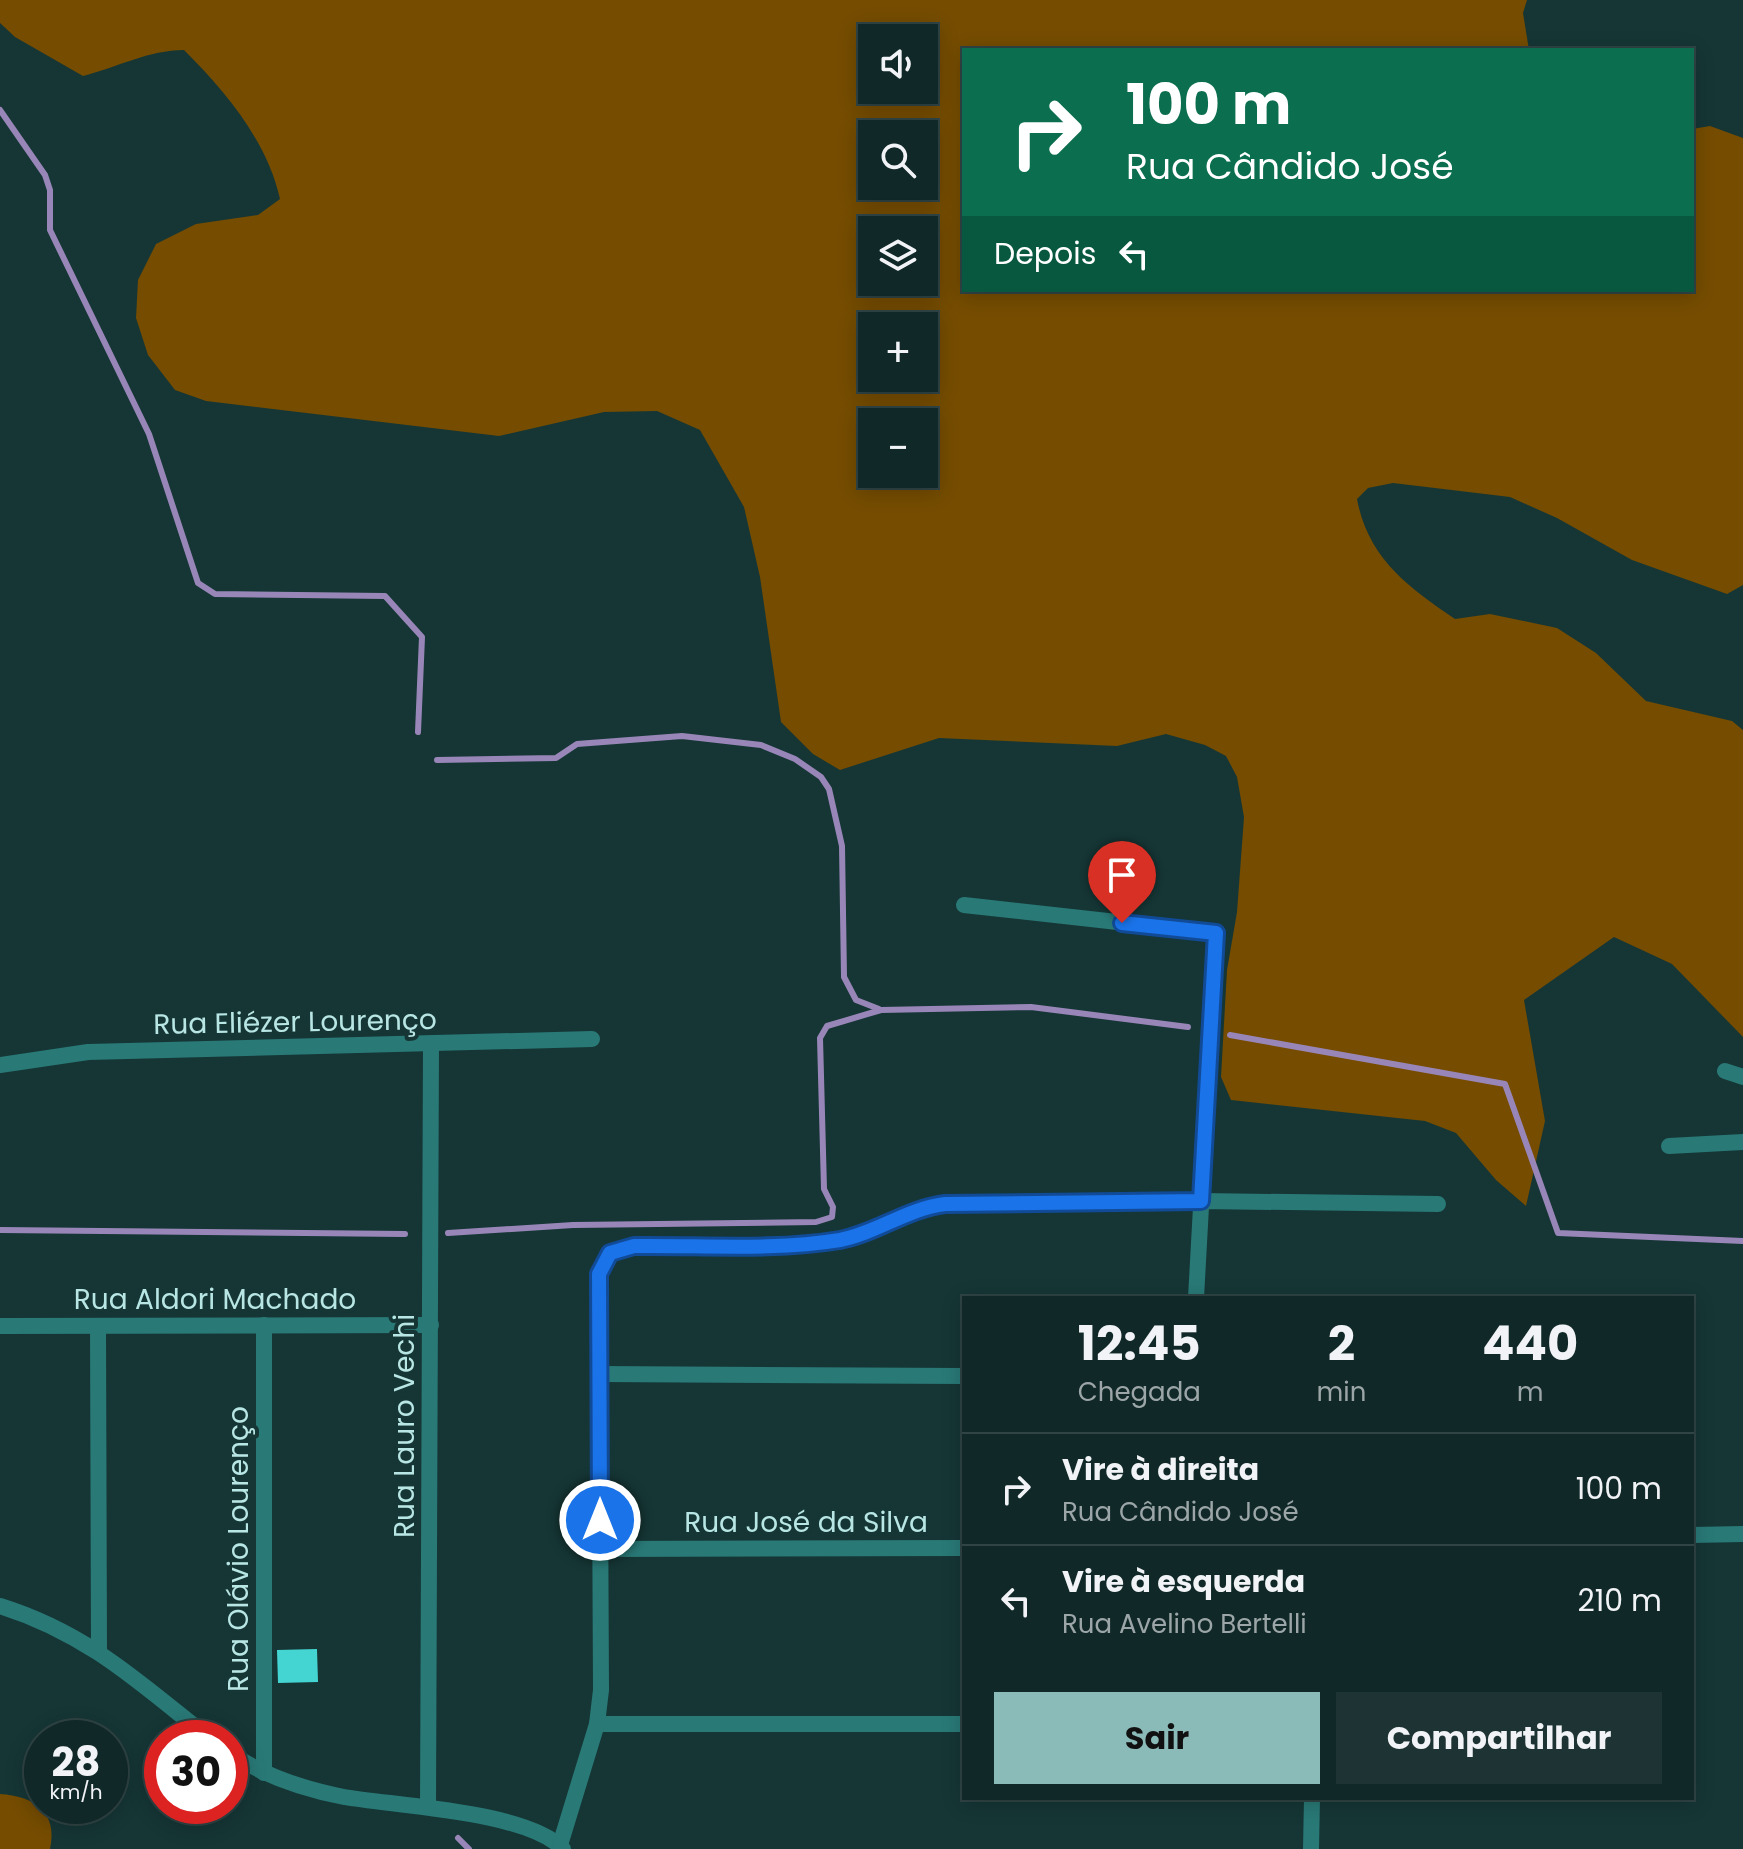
<!DOCTYPE html>
<html lang="pt">
<head>
<meta charset="utf-8">
<style>
  :root { --surface:#102828; --page:#1e3434; --text:#f1f3f6; --muted:#9ca6a8; --line:#304445; --accent:#8bbbb9 }
  body { margin:0; font-family:Poppins,sans-serif; background:var(--page); color:var(--text); height:100vh; display:flex; flex-direction:column; font-size:30px; white-space:nowrap }
  * { box-sizing:border-box; margin:0 }
  p { font-size:26px; color:var(--muted) }
  .icon { flex:none; width:44px; height:44px; fill:none; stroke:currentColor; stroke-width:2; stroke-linecap:round; stroke-linejoin:round }
  .map { position:relative; flex:1; overflow:hidden }
  .sheet { position:absolute; left:962px; top:1296px; width:732px; height:504px; display:flex; flex-direction:column; background:var(--surface); border-radius:0px; box-shadow:0 4px 20px #0003,0 0 0 2px var(--line) }
  .sheet>* { flex:none }
  .top-card { position:absolute; left:962px; top:48px; width:732px; height:244px; border-radius:0px; box-shadow:0 4px 20px #0003,0 0 0 2px var(--line); background:#0b6e4f; color:#fff; overflow:hidden }
  .tools { position:absolute; left:858px; top:24px; display:grid; gap:16px }
  .tools a { display:grid; place-items:center; width:80px; height:80px; border-radius:0px; background:var(--surface); box-shadow:0 4px 20px #0003,0 0 0 2px var(--line); font-size:40px }
  .speed { position:absolute; left:24px; top:1720px; display:flex; gap:16px; font-size:40px; font-weight:700; text-align:center }
  .speed>* { display:grid; place-content:center; width:104px; height:104px; border-radius:50%; background:var(--surface); box-shadow:0 4px 20px #0003,0 0 0 2px var(--line); line-height:1 }
  .speed small { font-size:20px; font-weight:400 }
  .speed .limit { border:12px solid #d22; background:#fff; color:#111 }
  .pin { position:absolute; display:grid; place-items:center; width:68px; height:68px; color:#fff; margin:-82px -34px; border-radius:50% 50% 50% 0; rotate:-45deg; box-shadow:0 0 8px #0007 }
  .pin .icon { rotate:45deg }
  .me { position:absolute; width:88px; margin:-44px; rotate:0deg; stroke-linejoin:round; filter:drop-shadow(0 0 6px #0008) }
  .turn { display:flex; align-items:center; gap:28px; height:168px; padding:0 32px; font-size:36px }
  .turn .icon { width:104px; height:104px; stroke-width:2.5 }
  .turn b { display:block; font-size:56px; line-height:68px }
  .then { display:flex; align-items:center; height:76px; padding:0 32px; background:#0003; gap:16px; font-size:30px }
  .eta { display:flex; justify-content:space-evenly; align-items:center; height:136px; text-align:center }
  .eta b { font-size:48px; font-weight:700; line-height:56px }
  .button { display:flex; gap:16px; margin-top:auto; padding:16px 32px }
  .button a { flex:1; height:92px; border-radius:0px; background:var(--accent); color:#111; font-size:32px; font-weight:700; line-height:92px; text-align:center }
  .button a+a { background:var(--page); color:var(--text) }
  ul { padding:0; list-style:none }
  li { display:flex; align-items:center; gap:24px; height:112px; padding:0 32px; border-top:2px solid var(--line) }
  li div { flex:1 }
  li b { display:block; font-size:30px }
  li em { font-style:normal }
  .map>svg:first-child { display:block }
  .green { fill:#754c00; fill-rule:evenodd }
  .lines { fill:none; stroke-linecap:round; stroke-linejoin:round }
  .stream { stroke:#9986b8; stroke-width:6 }
  .building { fill:#44d5d2 }
  .minor { stroke:#297977; stroke-width:16 }
  .route-casing { stroke:#114b97; stroke-width:20 }
  .route { stroke:#1a73e8; stroke-width:14 }
  .labels { text-anchor:middle; dominant-baseline:central; stroke-width:8; stroke-linejoin:round; paint-order:stroke }
  .street-label { font-size:28px; fill:#b8e6e4; stroke:#153635 }
</style>
</head>
<body>
<div class="map">
<svg width="1743" height="1849" viewBox="0 0 1743 1849">
  <rect width="100%" height="100%" fill="#153635"/>
  <g class="green">
    <path d="M 0,0 L 1527,0 L 1523,13 L 1529,50 L 964,50 L 964,290 L 1692,290 L 1692,129 L 1710,126 L 1743,138 L 1743,585 L 1727,594 L 1632,560 L 1557,518 L 1510,497 L 1393,483 L 1368,488 L 1357,499 C 1368,558 1408,587 1455,619 L 1490,614 L 1557,628 L 1596,653 L 1646,701 L 1732,721 L 1743,730 L 1743,1037 L 1672,964 L 1614,937 L 1524,1000 L 1545,1121 L 1526,1206 L 1496,1180 L 1456,1133 L 1425,1121 L 1231,1100 L 1221,1077 L 1227,970 L 1237,912 L 1244,817 L 1237,777 L 1226,756 L 1205,745 L 1166,734 L 1117,746 L 939,738 L 840,770 L 813,754 L 781,722 L 760,577 L 744,507 L 700,430 L 657,411 L 604,412 L 499,436 L 206,401 L 175,390 L 148,355 L 136,318 L 138,280 L 156,244 L 196,224 L 258,215 L 280,199 C 267,141 226,92 184,50 C 149,50 118,67 83,76 L 15,37 L 0,23 ZM 872,38 L 924,38 L 924,90 L 872,90 ZM 872,134 L 924,134 L 924,186 L 872,186 ZM 872,230 L 924,230 L 924,282 L 872,282 ZM 872,326 L 924,326 L 924,378 L 872,378 ZM 872,422 L 924,422 L 924,474 L 872,474 Z"/>
    <path d="M 0,1794 C 34,1796 58,1812 50,1849 L 0,1849 Z"/>
  </g>
  <g class="lines">
    <g class="stream">
      <path d="M 0,110 L 45,175 L 50,190 L 50,230 L 149,434 L 198,583 L 215,594 L 385,596 L 422,637 L 418,732"/>
      <path d="M 437,760 L 556,758 L 577,744 L 682,736 L 761,745 L 795,759 L 821,777 L 829,789 L 842,846 L 844,977 L 856,1000 L 879,1009"/>
      <path d="M 1230,1035 L 1505,1084 L 1558,1233 L 1743,1241"/>
      <path d="M 0,1230 L 405,1234"/>
      <path d="M 448,1233 L 573,1225 L 816,1222 L 832,1217 L 833,1207 L 824,1189 L 820,1038 L 827,1026 L 881,1010 L 1031,1007 L 1188,1027"/>
      <path d="M 458,1838 L 469,1849"/>
    </g>
  </g>
  <path class="building" d="M 317,1649 L 318,1682 L 278,1683 L 277,1650 Z"/>
  <g class="lines">
    <g class="minor">
      <path d="M 964,905 L 1216,933 L 1196,1298"/>
      <path d="M 0,1065 L 88,1052 L 592,1039"/>
      <path d="M 1725,1071 L 1743,1077"/>
      <path d="M 1669,1146 L 1743,1142"/>
      <path d="M 264,1325 L 264,1773"/>
      <path d="M 0,1326 L 431,1325"/>
      <path d="M 98,1326 L 99,1651"/>
      <path d="M 599,1374 L 964,1376"/>
      <path d="M 1692,1535 L 1743,1534"/>
      <path d="M 600,1549 L 964,1548"/>
      <path d="M 0,1606 C 87,1633 140,1683 209,1738"/>
      <path d="M 597,1724 L 964,1724"/>
      <path d="M 230,1753 C 264,1776 303,1789 344,1797 C 396,1806 527,1811 563,1849"/>
      <path d="M 428,1807 L 431,1045"/>
      <path d="M 560,1845 L 597,1724 L 601,1690 L 599,1274 L 610,1253 L 634,1246 C 701,1245 773,1251 840,1240 C 877,1233 906,1209 945,1204 L 1201,1201 L 1438,1204"/>
      <path d="M 1311,1849 L 1312,1798"/>
    </g>
  </g>
  <g class="lines">
    <g class="route-casing">
      <path id="route" d="M 600,1520 L 599,1274 L 610,1253 L 634,1246 C 701,1245 773,1251 840,1240 C 877,1233 906,1209 945,1204 L 1201,1201 L 1216,933 L 1122,923"/>
    </g>
    <use href="#route" class="route"/>
  </g>
  <g class="labels">
    <g class="street-label">
      <text transform="translate(295 1022) rotate(-1)">Rua Eliézer Lourenço</text>
      <text x="215" y="1299">Rua Aldori Machado</text>
      <text transform="translate(404 1426) rotate(-90)">Rua Lauro Vechi</text>
      <text x="806" y="1522">Rua José da Silva</text>
      <text transform="translate(238 1549) rotate(-90)">Rua Olávio Lourenço</text>
    </g>
  </g>
</svg>
<div class="tools">
<a><svg class="icon" aria-label="sound" viewBox="0 0 24 24"><path d="M4 9h4l5-4v14l-5-4H4zM17 9q2 3 0 6"/></svg></a>
<a><svg class="icon" aria-label="search" viewBox="0 0 24 24"><circle cx="10" cy="10" r="6"/><path d="M15 15l6 6"/></svg></a>
<a><svg class="icon" aria-label="layers" viewBox="0 0 24 24"><path d="M12 4l9 5-9 5-9-5zM3 14l9 5 9-5"/></svg></a>
<a>+</a>
<a>−</a>
</div>
<div class="speed"><div>28<small>km/h</small></div><div class="limit">30</div></div>
<div class="pin" style="left:1122px;top:923px;background:#d93025"><svg class="icon" aria-label="arrive" viewBox="0 0 24 24"><path d="M6 21V4h12l-3 4 3 4H6"/></svg></div>
<svg class="me" style="left:600px;top:1520px" viewBox="-20 -20 40 40"><circle r="17" fill="#1a73e8" stroke="#fff" stroke-width="3"/><path d="M0-11L8 9 0 5-8 9z" fill="#fff"/></svg>
<div class="top-card">
<div class="turn"><svg class="icon" aria-label="right" viewBox="0 0 24 24"><path d="M7 20v-9h11M14 6l5 5-5 5"/></svg><div><b>100 m</b>Rua Cândido José</div></div>
<div class="then">Depois<svg class="icon" aria-label="left" viewBox="0 0 24 24"><path d="M17 20v-9H6M10 6l-5 5 5 5"/></svg></div>
</div>
<section class="sheet">
<div class="eta">
<div><b>12:45</b><p>Chegada</p></div>
<div><b>2</b><p>min</p></div>
<div><b>440</b><p>m</p></div>
</div>
<ul>
<li><svg class="icon" aria-label="right" viewBox="0 0 24 24"><path d="M7 20v-9h11M14 6l5 5-5 5"/></svg><div><b>Vire à direita</b><p>Rua Cândido José</p></div><em>100 m</em></li>
<li><svg class="icon" aria-label="left" viewBox="0 0 24 24"><path d="M17 20v-9H6M10 6l-5 5 5 5"/></svg><div><b>Vire à esquerda</b><p>Rua Avelino Bertelli</p></div><em>210 m</em></li>
</ul>
<div class="button"><a>Sair</a><a>Compartilhar</a></div>
</section>
</div>
</body>
</html>
